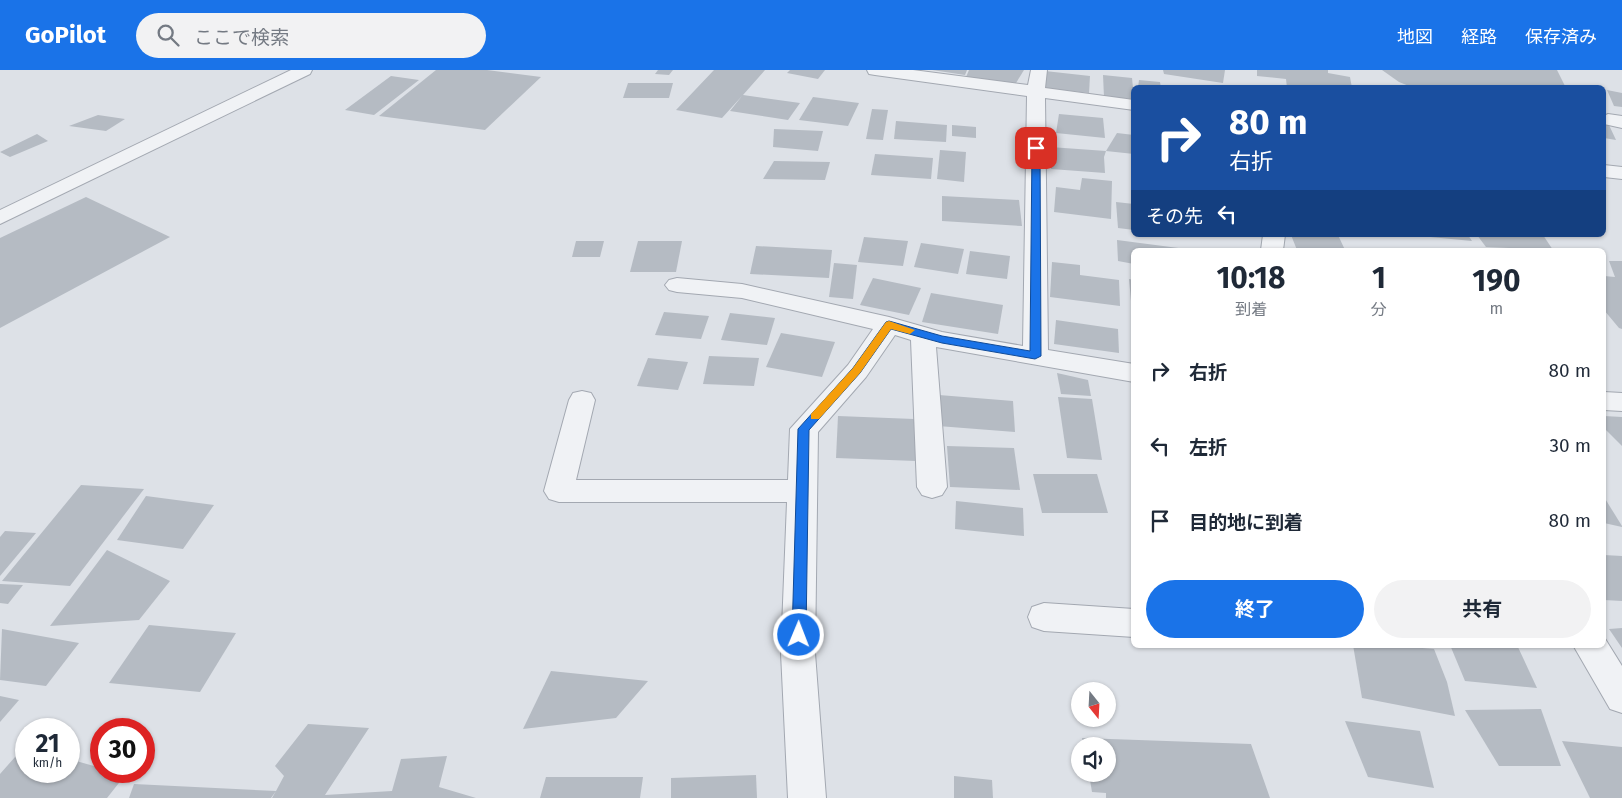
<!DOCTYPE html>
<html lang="ja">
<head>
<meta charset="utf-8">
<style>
  :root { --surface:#fff; --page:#f2f2f3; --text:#1f2937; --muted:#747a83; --accent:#1a73e8 }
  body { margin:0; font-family:"Fira Sans","Noto Sans JP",sans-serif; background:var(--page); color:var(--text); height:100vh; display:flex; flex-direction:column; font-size:19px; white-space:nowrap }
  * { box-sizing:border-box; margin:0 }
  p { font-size:16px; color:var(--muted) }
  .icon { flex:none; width:28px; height:28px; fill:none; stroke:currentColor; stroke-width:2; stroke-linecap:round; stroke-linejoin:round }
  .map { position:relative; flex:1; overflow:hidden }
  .details { position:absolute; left:1131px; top:178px; width:475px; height:400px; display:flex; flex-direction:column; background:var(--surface); border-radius:8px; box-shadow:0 1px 4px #0004 }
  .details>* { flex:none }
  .top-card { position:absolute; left:1131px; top:15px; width:475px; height:152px; border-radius:8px; box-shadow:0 1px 4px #0004; background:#1a4fa0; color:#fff; overflow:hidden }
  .needle { width:32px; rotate:162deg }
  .fabs { position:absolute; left:1071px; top:612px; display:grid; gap:10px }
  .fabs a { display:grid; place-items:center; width:45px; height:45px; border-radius:50%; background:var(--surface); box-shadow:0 1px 4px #0004; font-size:25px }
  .speed { position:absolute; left:15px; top:648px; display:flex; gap:10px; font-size:25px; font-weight:700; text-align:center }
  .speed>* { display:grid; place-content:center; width:65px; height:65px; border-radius:50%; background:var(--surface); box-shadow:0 1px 4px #0004; line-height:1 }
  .speed small { font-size:12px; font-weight:400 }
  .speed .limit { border:8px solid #d22; background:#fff; color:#111 }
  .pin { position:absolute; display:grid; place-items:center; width:42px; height:42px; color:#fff; margin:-21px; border-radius:10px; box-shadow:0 2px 8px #0006 }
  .me { position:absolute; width:55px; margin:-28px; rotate:1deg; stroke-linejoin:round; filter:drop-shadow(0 0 4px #0008) }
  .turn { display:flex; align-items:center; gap:18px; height:105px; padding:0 15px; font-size:22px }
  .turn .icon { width:65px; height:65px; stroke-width:2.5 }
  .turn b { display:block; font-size:35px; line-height:42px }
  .then { display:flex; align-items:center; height:48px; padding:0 15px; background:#0003; gap:10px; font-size:19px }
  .eta { display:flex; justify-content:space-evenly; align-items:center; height:85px; text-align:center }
  .eta b { font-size:30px; font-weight:700; line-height:35px }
  .primary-button { display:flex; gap:10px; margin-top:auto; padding:10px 15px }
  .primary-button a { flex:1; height:58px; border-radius:30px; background:var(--accent); color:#fff; font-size:20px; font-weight:700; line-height:58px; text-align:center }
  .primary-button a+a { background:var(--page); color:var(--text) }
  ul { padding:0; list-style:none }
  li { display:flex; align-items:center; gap:15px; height:75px; padding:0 15px }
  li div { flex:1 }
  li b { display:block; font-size:19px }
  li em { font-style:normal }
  header { display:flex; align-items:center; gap:30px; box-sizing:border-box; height:70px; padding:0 25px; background:var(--accent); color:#fff }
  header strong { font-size:24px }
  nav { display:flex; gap:28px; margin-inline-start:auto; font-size:18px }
  .search { width:350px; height:45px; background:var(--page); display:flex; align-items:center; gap:12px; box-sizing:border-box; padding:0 18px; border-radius:28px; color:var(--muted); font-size:19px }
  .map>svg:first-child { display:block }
  .building { fill:#b5bbc3 }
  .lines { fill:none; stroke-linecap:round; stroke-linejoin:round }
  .minor-casing { stroke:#a3a8b1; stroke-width:2 }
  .minor { fill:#f0f2f5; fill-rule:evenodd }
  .route { fill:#1a73e8; stroke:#114b97 }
  .slow { fill:#f59e0b }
</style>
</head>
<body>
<header>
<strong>GoPilot</strong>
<div class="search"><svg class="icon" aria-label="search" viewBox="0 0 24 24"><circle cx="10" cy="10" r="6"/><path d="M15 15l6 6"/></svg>ここで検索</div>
<nav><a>地図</a><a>経路</a><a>保存済み</a></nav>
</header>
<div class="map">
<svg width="1622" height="728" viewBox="0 0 1622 728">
  <rect width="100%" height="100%" fill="#dde1e7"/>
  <g class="building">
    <path d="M 436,0 L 487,0 L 541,7 L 485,60 L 379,46 Z"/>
    <path d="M 658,0 L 673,0 L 669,5 L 655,4 Z"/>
    <path d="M 714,0 L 765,0 L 743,25 L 800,33 L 788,50 L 730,41 L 742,26 L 722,48 L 676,40 Z"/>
    <path d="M 790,0 L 825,0 L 818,9 L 787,3 Z"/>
    <path d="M 932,0 L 967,0 L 965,5 Z"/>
    <path d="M 969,0 L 1024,0 L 1016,13 L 966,7 Z"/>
    <path d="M 1163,0 L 1225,0 L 1223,13 L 1164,4 Z"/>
    <path d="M 1257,0 L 1328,0 L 1328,3 L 1350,7 L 1352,18 L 1287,18 L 1286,9 L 1257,6 Z"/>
    <path d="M 1382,0 L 1557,0 L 1566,18 L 1414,18 L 1399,12 Z"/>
    <path d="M 1045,1 L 1090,6 L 1089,23 L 1043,18 Z"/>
    <path d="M 1103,5 L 1132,8 L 1134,29 L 1104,27 Z"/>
    <path d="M 391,6 L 419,10 L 374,45 L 345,40 Z"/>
    <path d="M 1139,10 L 1160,12 L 1161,18 L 1138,18 Z"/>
    <path d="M 628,13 L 673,13 L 669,28 L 623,28 Z"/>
    <path d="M 1607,20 L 1622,23 L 1622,37 L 1614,36 Z"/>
    <path d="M 813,27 L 859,33 L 848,56 L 799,50 Z"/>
    <path d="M 872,39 L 888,40 L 883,70 L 866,69 Z"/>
    <path d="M 1059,44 L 1103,48 L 1105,68 L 1056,63 Z"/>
    <path d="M 98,45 L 125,49 L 106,61 L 69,56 Z"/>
    <path d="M 896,51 L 947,55 L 946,72 L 894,69 Z"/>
    <path d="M 1604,54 L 1609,55 L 1616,70 L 1604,68 Z"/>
    <path d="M 952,55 L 976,57 L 976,68 L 952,66 Z"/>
    <path d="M 774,59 L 823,61 L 818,81 L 773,77 Z"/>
    <path d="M 1117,63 L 1134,65 L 1134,84 L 1106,81 Z"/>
    <path d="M 37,64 L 48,71 L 10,87 L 0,82 Z"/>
    <path d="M 1050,77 L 1106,81 L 1104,87 L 1105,103 L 1051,99 Z"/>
    <path d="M 940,80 L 966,82 L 964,112 L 937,109 Z"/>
    <path d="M 875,84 L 933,88 L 931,109 L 871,105 Z"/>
    <path d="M 774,91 L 830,92 L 825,110 L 763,109 Z"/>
    <path d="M 1082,108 L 1112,111 L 1111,149 L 1054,142 L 1056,117 L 1080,120 Z"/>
    <path d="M 942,126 L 1019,130 L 1022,156 L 942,151 Z"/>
    <path d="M 86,127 L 170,167 L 0,258 L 0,168 Z"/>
    <path d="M 1116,132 L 1134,134 L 1134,160 L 1118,158 Z"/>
    <path d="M 1291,165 L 1338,165 L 1345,180 L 1297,180 Z"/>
    <path d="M 1420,165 L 1468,165 L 1472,171 L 1420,166 Z"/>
    <path d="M 1477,165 L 1543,165 L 1553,180 L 1486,177 Z"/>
    <path d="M 864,167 L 908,171 L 903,196 L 858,192 Z"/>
    <path d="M 1117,170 L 1186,179 L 1185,180 L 1134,180 L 1134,194 L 1118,191 Z"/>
    <path d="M 576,171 L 604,171 L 600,187 L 572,187 Z"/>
    <path d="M 638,171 L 682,171 L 676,202 L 630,202 Z"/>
    <path d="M 921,173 L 964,179 L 958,204 L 914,197 Z"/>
    <path d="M 756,176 L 832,180 L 829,208 L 750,204 Z"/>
    <path d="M 970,181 L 1010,186 L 1007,209 L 966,204 Z"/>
    <path d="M 1609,191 L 1622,191 L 1622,259 L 1619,258 L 1604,240 L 1604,206 L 1615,207 Z"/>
    <path d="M 1052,192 L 1080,195 L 1080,205 L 1119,210 L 1120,236 L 1050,227 Z"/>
    <path d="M 834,193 L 857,195 L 853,229 L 829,227 Z"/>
    <path d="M 873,208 L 921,218 L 909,245 L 860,235 Z"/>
    <path d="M 1129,209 L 1134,210 L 1134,231 L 1131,231 Z"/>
    <path d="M 931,223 L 1003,235 L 998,264 L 922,252 Z"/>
    <path d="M 664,242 L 709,246 L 701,269 L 655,265 Z"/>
    <path d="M 730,243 L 775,248 L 767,275 L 721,270 Z"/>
    <path d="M 1056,250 L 1118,259 L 1119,283 L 1054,274 Z"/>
    <path d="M 781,263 L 835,272 L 822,307 L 766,297 Z"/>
    <path d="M 709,286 L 759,288 L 754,316 L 703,314 Z"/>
    <path d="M 648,288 L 688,292 L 678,320 L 637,316 Z"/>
    <path d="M 1057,303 L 1088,310 L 1091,326 L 1061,324 Z"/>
    <path d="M 939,325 L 1013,331 L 1015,362 L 938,356 Z"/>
    <path d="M 1058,327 L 1092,329 L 1102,390 L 1067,388 Z"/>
    <path d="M 838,346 L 914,349 L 916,391 L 836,388 Z"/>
    <path d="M 1604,346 L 1622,347 L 1622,376 L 1604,358 Z"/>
    <path d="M 947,376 L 1014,378 L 1020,420 L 950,417 Z"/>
    <path d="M 1033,404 L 1097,404 L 1108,443 L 1042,443 Z"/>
    <path d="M 81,415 L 144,419 L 70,516 L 2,511 Z"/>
    <path d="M 146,426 L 214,435 L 183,479 L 117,470 Z"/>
    <path d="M 1604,427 L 1622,456 L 1622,457 L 1604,453 Z"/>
    <path d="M 956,431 L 1023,438 L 1024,466 L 955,459 Z"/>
    <path d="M 5,461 L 36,463 L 0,506 L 0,467 Z"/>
    <path d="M 107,480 L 170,511 L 139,550 L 50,556 Z"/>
    <path d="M 1604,485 L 1622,486 L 1622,531 L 1604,530 Z"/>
    <path d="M 0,514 L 23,515 L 8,534 L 0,533 Z"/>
    <path d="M 149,555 L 236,563 L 200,622 L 109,613 Z"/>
    <path d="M 1622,558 L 1622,578 L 1609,559 Z"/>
    <path d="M 2,559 L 79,573 L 46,616 L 0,610 Z"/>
    <path d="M 1353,575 L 1388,575 L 1434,579 L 1447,612 L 1455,646 L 1362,628 Z"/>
    <path d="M 1450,575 L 1517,575 L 1537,618 L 1465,611 Z"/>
    <path d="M 551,601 L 648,611 L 616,648 L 523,659 Z"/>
    <path d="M 0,626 L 19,630 L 0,652 Z"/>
    <path d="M 1541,639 L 1561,696 L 1499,696 L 1465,640 Z"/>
    <path d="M 1345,651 L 1420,661 L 1434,718 L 1368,707 Z"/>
    <path d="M 308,654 L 369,658 L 325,725 L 392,721 L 401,689 L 447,686 L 439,717 L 476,728 L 272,728 L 276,721 L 271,728 L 129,728 L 134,714 L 276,721 L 284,706 L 275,696 Z"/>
    <path d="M 1082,668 L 1251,674 L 1270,728 L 1106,728 L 1106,723 L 1092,722 L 1089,704 L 1108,704 L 1108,676 L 1084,676 Z"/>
    <path d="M 1562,671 L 1622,677 L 1622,728 L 1590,728 Z"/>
    <path d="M 23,678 L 26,678 L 26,701 L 69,701 L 69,689 L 101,698 L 101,701 L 126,704 L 107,728 L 0,728 L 0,704 Z"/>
    <path d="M 756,705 L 757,728 L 671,728 L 671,708 Z"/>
    <path d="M 954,706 L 992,710 L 993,728 L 954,728 Z"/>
    <path d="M 546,707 L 643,707 L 640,728 L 540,728 Z"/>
  </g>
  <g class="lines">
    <g class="minor-casing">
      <g id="minor">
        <path d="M 291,0 L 312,0 L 310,4 L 0,154 L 0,140 Z"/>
        <path d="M 867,0 L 913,0 L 1028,15 L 1031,0 L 1047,0 L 1045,18 L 1134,30 L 1134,40 L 1045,28 L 1048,280 L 1134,294 L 1134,312 L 936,277 L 947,417 L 942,425 L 932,428 L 922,425 L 917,417 L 911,270 L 895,265 L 866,307 L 818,362 L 815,583 L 826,728 L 788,728 L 781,583 L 787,432 L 559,432 L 549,429 L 544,421 L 569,330 L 573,323 L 582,321 L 591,323 L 595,330 L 576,410 L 788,410 L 790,359 L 848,295 L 873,259 L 742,228 L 677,222 L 669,220 L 665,215 L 669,210 L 677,208 L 742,214 L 889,247 L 942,262 L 1023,276 L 1027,26 L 875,5 L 869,4 Z"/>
        <path d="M 1608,44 L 1622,46 L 1622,58 L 1604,54 L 1604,46 Z"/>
        <path d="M 1604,95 L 1622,97 L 1622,109 L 1604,107 Z"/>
        <path d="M 1263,165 L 1285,165 L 1283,180 L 1261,180 Z"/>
        <path d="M 1604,322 L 1622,323 L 1622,341 L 1604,340 Z"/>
        <path d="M 1044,533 L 1134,539 L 1134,567 L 1044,561 L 1032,557 L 1028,547 L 1032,537 Z"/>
        <path d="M 1604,567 L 1622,596 L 1622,643 L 1610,639 L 1573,575 L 1604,575 Z"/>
      </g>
    </g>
    <use href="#minor" class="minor"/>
  </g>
  <path class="route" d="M 1036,76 L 1040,78 L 1041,286 L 1035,289 L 942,273 L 891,259 L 860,303 L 809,360 L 806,565 L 804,569 L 799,571 L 794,569 L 792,565 L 798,359 L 853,298 L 886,252 L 889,251 L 942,266 L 1030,281 L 1032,78 Z"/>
  <path class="slow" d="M 889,251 L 915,260 L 910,264 L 891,259 L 860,303 L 819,349 L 811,349 L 811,344 L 853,298 L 886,252 Z"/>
</svg>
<div class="fabs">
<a><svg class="needle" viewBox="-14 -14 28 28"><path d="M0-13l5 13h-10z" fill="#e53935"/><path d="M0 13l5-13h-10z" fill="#747a83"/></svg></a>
<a><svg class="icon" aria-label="sound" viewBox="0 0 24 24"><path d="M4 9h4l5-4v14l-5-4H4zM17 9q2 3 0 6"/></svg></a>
</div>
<div class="speed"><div>21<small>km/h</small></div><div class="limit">30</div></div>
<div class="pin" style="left:1036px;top:78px;background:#d93025"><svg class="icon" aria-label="arrive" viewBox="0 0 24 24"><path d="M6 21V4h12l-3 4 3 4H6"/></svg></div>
<svg class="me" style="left:799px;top:565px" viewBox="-20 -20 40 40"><circle r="17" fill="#1a73e8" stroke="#fff" stroke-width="3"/><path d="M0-11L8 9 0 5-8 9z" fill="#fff"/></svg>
<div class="top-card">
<div class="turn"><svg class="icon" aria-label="right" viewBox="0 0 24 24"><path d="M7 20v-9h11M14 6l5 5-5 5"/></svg><div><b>80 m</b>右折</div></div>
<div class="then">その先<svg class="icon" aria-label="left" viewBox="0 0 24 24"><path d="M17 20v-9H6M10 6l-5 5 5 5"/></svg></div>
</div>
<section class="details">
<div class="eta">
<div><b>10:18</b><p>到着</p></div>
<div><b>1</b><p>分</p></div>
<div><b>190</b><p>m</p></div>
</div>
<ul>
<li><svg class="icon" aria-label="right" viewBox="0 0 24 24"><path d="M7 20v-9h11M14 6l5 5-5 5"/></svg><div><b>右折</b></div><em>80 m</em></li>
<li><svg class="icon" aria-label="left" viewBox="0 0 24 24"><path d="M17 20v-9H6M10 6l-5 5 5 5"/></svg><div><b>左折</b></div><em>30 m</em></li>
<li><svg class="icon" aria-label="arrive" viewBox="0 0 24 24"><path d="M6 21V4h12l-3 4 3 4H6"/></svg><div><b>目的地に到着</b></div><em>80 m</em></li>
</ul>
<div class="primary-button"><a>終了</a><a>共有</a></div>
</section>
</div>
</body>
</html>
